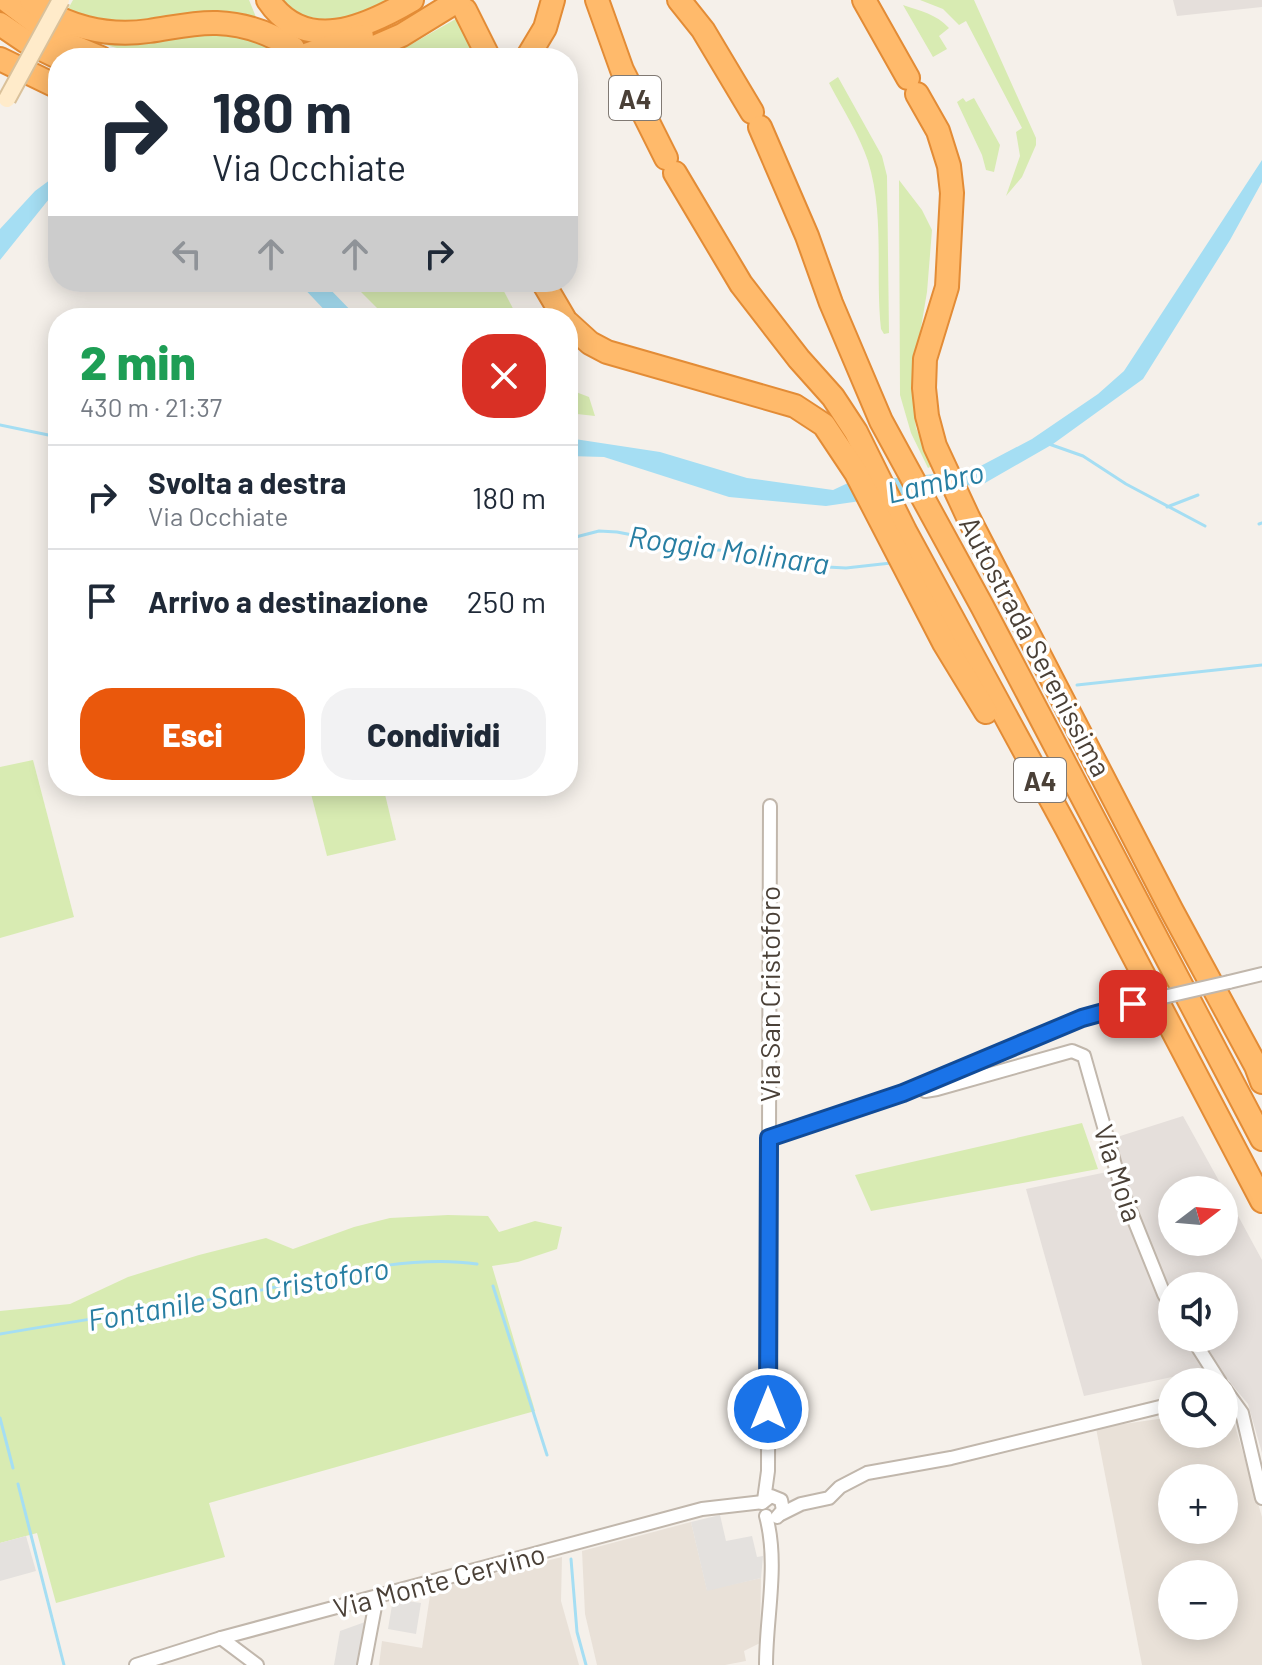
<!DOCTYPE html>
<html lang="it">
<head>
<meta charset="utf-8">
<style>
  :root { --surface:#fff; --page:#f2f2f3; --text:#1f2937; --muted:#747a83; --line:#e0e1e3; --accent:#ea580c }
  body { margin:0; font-family:Barlow,sans-serif; background:var(--page); color:var(--text); height:100vh; display:flex; flex-direction:column; font-size:30px; white-space:nowrap }
  * { box-sizing:border-box; margin:0 }
  p { font-size:26px; color:var(--muted) }
  .icon { flex:none; width:44px; height:44px; fill:none; stroke:currentColor; stroke-width:2; stroke-linecap:round; stroke-linejoin:round }
  .map { position:relative; flex:1; overflow:hidden }
  .side { position:absolute; left:48px; top:308px; width:530px; height:488px; display:flex; flex-direction:column; background:var(--surface); border-radius:32px; box-shadow:0 4px 20px #0003 }
  .side>* { flex:none }
  .top-card { position:absolute; left:48px; top:48px; width:530px; height:244px; border-radius:32px; box-shadow:0 4px 20px #0003; background:#fff; color:var(--text); overflow:hidden }
  .needle { width:52px; rotate:74deg }
  .tools { position:absolute; left:1158px; top:1176px; display:grid; gap:16px }
  .tools a { display:grid; place-items:center; width:80px; height:80px; border-radius:50%; background:var(--surface); box-shadow:0 4px 20px #0003; font-size:40px }
  .pin { position:absolute; display:grid; place-items:center; width:68px; height:68px; color:#fff; margin:-34px; border-radius:16px; box-shadow:0 4px 12px #0006 }
  .me { position:absolute; width:88px; margin:-44px; rotate:0deg; stroke-linejoin:round; filter:drop-shadow(0 0 6px #0008) }
  .turn { display:flex; align-items:center; gap:28px; height:168px; padding:0 32px; font-size:36px }
  .turn .icon { width:104px; height:104px; stroke-width:2.5 }
  .turn b { display:block; font-size:56px; line-height:68px }
  .lanes { display:flex; align-items:center; height:76px; padding:0 32px; background:#0003; justify-content:center; gap:40px; direction:ltr }
  .lanes .off { opacity:.35 }
  .round { display:grid; place-items:center; flex:none; width:84px; height:84px; border-radius:32px; background:var(--page) }
  .summary { display:flex; align-items:center; justify-content:space-between; height:136px; padding:0 32px }
  h1 { font-size:48px; font-weight:800; line-height:60px; color:#1e9e55 }
  .button { display:flex; gap:16px; margin-top:auto; padding:16px 32px }
  .button a { flex:1; height:92px; border-radius:32px; background:var(--accent); color:#fff; font-size:32px; font-weight:800; line-height:92px; text-align:center }
  .button a+a { background:var(--page); color:var(--text) }
  ul { padding:0; list-style:none }
  li { display:flex; align-items:center; gap:24px; height:104px; padding:0 32px; border-top:2px solid var(--line) }
  li div { flex:1 }
  li b { display:block; font-size:30px }
  li em { font-style:normal }
  .map>svg:first-child { display:block }
  .residential { fill:#e9e1d8; fill-rule:evenodd }
  .industrial { fill:#e5dfdb; fill-rule:evenodd }
  .green { fill:#d8ebb2 }
  .parking { fill:#e4e1de }
  .water { fill:#a5def3 }
  .lines { fill:none; stroke-linecap:round; stroke-linejoin:round }
  .stream { stroke:#a5def3; stroke-width:3 }
  .minor-casing { stroke:#c1b7ac; stroke-width:16 }
  .motorway-casing { stroke:#e38c36; stroke-width:26 }
  .minor { stroke:#fff; stroke-width:12 }
  .motorway { stroke:#ffba6b; stroke-width:22 }
  .minor-bridge-casing { stroke:#c1b7ac; stroke-width:16; stroke-linecap:butt }
  .secondary-bridge-casing { stroke:#dac19a; stroke-width:20; stroke-linecap:butt }
  .minor-bridge { stroke:#fff; stroke-width:12 }
  .secondary-bridge { stroke:#ffebca; stroke-width:16 }
  .route-casing { stroke:#114b97; stroke-width:20 }
  .route { stroke:#1a73e8; stroke-width:14 }
  .labels { text-anchor:middle; dominant-baseline:central; stroke-width:7; stroke-linejoin:round; paint-order:stroke }
  .shield { fill:#fff; stroke:#807973; stroke-width:2 }
  .shield-label { font-size:26px; font-weight:bold; fill:#4a4037 }
  .street-label { font-size:28px; fill:#4a4037; stroke:#fff }
  .water-label { font-size:30px; font-style:italic; fill:#277ea2; stroke:#fff }
</style>
</head>
<body>
<div class="map">
<svg width="1262" height="1665" viewBox="0 0 1262 1665">
  <rect width="100%" height="100%" fill="#f5f0ea"/>
  <g class="residential">
    <path d="M 1230,1409 L 1262,1517 L 1262,1665 L 1142,1665 L 1096,1428 L 1172,1417 L 1172,1434 L 1224,1434 L 1224,1410 ZM 1172,1478 L 1224,1478 L 1224,1530 L 1172,1530 ZM 1172,1574 L 1224,1574 L 1224,1626 L 1172,1626 Z"/>
    <path d="M 691,1522 L 707,1590 L 761,1578 L 760,1643 L 744,1651 L 746,1661 L 725,1665 L 597,1665 L 585,1614 L 582,1551 Z"/>
    <path d="M 562,1557 L 561,1601 L 579,1665 L 379,1665 L 382,1641 L 422,1648 L 431,1589 Z"/>
  </g>
  <g class="industrial">
    <path d="M 1173,0 L 1262,0 L 1262,7 L 1177,16 Z"/>
    <path d="M 1183,1116 L 1224,1190 L 1172,1190 L 1172,1242 L 1224,1242 L 1224,1190 L 1262,1260 L 1262,1453 L 1248,1404 L 1225,1376 L 1195,1372 L 1084,1396 L 1026,1189 L 1121,1169 L 1114,1138 ZM 1172,1286 L 1224,1286 L 1224,1338 L 1172,1338 Z"/>
  </g>
  <g class="green">
    <path d="M 73,0 L 249,0 L 256,17 C 217,5 181,20 142,24 C 116,27 93,18 68,9 Z"/>
    <path d="M 275,0 L 398,0 L 370,14 L 310,26 Z"/>
    <path d="M 920,0 L 974,0 L 1036,138 L 1036,145 L 1022,177 L 1006,196 L 1020,156 L 1016,132 L 1022,128 L 966,21 L 959,25 L 943,9 Z"/>
    <path d="M 903,5 C 921,11 936,14 949,28 L 939,36 L 947,49 L 933,57 Z"/>
    <path d="M 461,16 L 484,58 L 387,58 Z"/>
    <path d="M 57,26 L 223,30 L 282,50 C 206,69 127,59 57,26 Z"/>
    <path d="M 838,77 L 882,156 L 887,176 L 889,333 L 884,334 L 881,329 C 875,273 885,216 868,161 C 859,134 842,108 829,83 Z"/>
    <path d="M 963,98 L 966,102 L 974,98 L 1000,145 L 994,172 L 986,170 L 982,155 L 957,102 Z"/>
    <path d="M 899,180 L 922,210 L 932,230 L 927,292 L 914,369 L 913,400 L 916,428 L 932,466 L 928,468 L 911,433 L 900,395 Z"/>
    <path d="M 351,282 L 499,282 L 518,318 L 387,318 Z"/>
    <path d="M 568,389 L 589,397 L 595,416 L 568,413 Z"/>
    <path d="M 33,760 L 74,917 L 0,938 L 0,767 Z"/>
    <path d="M 309,786 L 383,786 L 396,840 L 327,856 Z"/>
    <path d="M 1082,1123 L 1098,1169 L 871,1211 L 855,1175 Z"/>
    <path d="M 448,1215 L 488,1216 L 499,1232 L 535,1221 L 562,1227 L 557,1249 L 518,1262 L 492,1266 L 535,1411 L 209,1503 L 225,1557 L 56,1603 L 37,1533 L 0,1543 L 0,1311 L 70,1304 L 128,1277 L 199,1255 L 266,1238 L 293,1249 L 354,1227 L 390,1218 Z"/>
  </g>
  <g class="parking">
    <path d="M 720,1515 L 726,1541 L 752,1536 L 757,1557 L 763,1556 L 761,1578 L 707,1591 L 691,1522 Z"/>
    <path d="M 26,1536 L 36,1571 L 0,1581 L 0,1543 Z"/>
    <path d="M 393,1599 L 421,1603 L 416,1634 L 388,1629 Z"/>
    <path d="M 365,1622 L 357,1665 L 334,1665 L 340,1631 Z"/>
  </g>
  <g class="water">
    <path d="M 1262,160 L 1262,182 L 1230,240 L 1143,379 L 1053,444 L 985,483 L 826,506 L 729,497 L 604,457 L 568,456 L 568,438 L 660,452 L 747,478 L 833,490 L 848,483 L 973,470 L 1032,439 L 1098,394 L 1124,371 Z"/>
    <path d="M 58,174 L 58,195 L 49,199 L 0,260 L 0,229 L 35,191 Z"/>
    <path d="M 298,282 L 323,282 L 358,318 L 332,318 Z"/>
  </g>
  <g class="lines">
    <g class="stream">
      <path d="M 0,425 L 58,437"/>
      <path d="M 1049,444 L 1083,456 L 1126,484 L 1205,526"/>
      <path d="M 1167,507 L 1198,495"/>
      <path d="M 1259,524 L 1262,523"/>
      <path d="M 568,539 L 599,531 L 617,532 L 705,549 L 771,554 L 827,567 L 846,568 L 891,563"/>
      <path d="M 1077,685 L 1262,665"/>
      <path d="M 493,1286 L 547,1455"/>
      <path d="M 0,1334 C 80,1320 161,1309 242,1294 C 314,1280 404,1253 477,1264"/>
      <path d="M 0,1418 L 13,1468"/>
      <path d="M 18,1484 L 64,1665"/>
      <path d="M 571,1559 L 577,1632 L 586,1665"/>
    </g>
    <g class="minor-casing">
      <g id="minor">
        <path d="M 1229,982 L 1262,974"/>
        <path d="M 917,1086 L 925,1091 L 937,1089 L 1072,1051 L 1084,1056 L 1122,1190 L 1164,1294 L 1172,1307"/>
        <path d="M 769,1138 L 903,1093 L 1082,1018 L 1133,1004"/>
        <path d="M 1192,1338 L 1220,1382"/>
        <path d="M 1224,1388 L 1242,1413 L 1262,1498"/>
        <path d="M 764,1500 L 768,1471 L 770,806"/>
        <path d="M 762,1503 L 771,1496 L 781,1500 L 783,1510 L 777,1517"/>
        <path d="M 781,1514 L 801,1504 L 829,1498 L 840,1487 L 867,1473 L 951,1458 L 1172,1404"/>
        <path d="M 221,1638 L 257,1665"/>
        <path d="M 136,1665 L 221,1638 L 702,1509 L 763,1502"/>
        <path d="M 364,1665 L 377,1596"/>
        <path d="M 766,1665 C 766,1616 779,1564 766,1516"/>
      </g>
    </g>
    <g class="motorway-casing">
      <g id="motorway">
        <path d="M 6,0 L 60,41 L 101,58"/>
        <path d="M 31,0 C 63,27 107,37 149,31 C 171,28 194,22 217,23 C 244,24 270,33 293,48"/>
        <path d="M 268,0 C 305,55 366,27 412,0"/>
        <path d="M 597,0 L 622,70 L 666,158"/>
        <path d="M 679,0 L 703,30 L 752,112"/>
        <path d="M 864,0 L 908,78"/>
        <path d="M 465,10 L 489,58"/>
        <path d="M 0,24 L 25,41 L 60,58"/>
        <path d="M 297,58 L 362,36"/>
        <path d="M 349,58 L 402,35 L 459,0"/>
        <path d="M 527,58 L 545,28 L 553,0"/>
        <path d="M 0,59 L 58,87"/>
        <path d="M 917,94 L 938,131 L 949,166 L 952,193 L 947,287 L 925,359 L 924,388 L 927,416 L 935,446 L 968,517 L 1172,911 L 1256,1066 L 1262,1082"/>
        <path d="M 760,127 L 807,236 L 831,303 L 881,421 L 982,606 L 1262,1139"/>
        <path d="M 675,173 L 741,284 L 799,359 L 833,397 L 856,432 L 905,531 L 1067,829 L 1262,1201"/>
        <path d="M 544,284 L 564,318"/>
        <path d="M 568,323 L 590,343 L 607,352 L 795,406 L 824,425 L 856,473 L 944,643 L 986,712"/>
      </g>
    </g>
    <use href="#minor" class="minor"/>
    <use href="#motorway" class="motorway"/>
    <g class="minor-bridge-casing">
      <path id="minor-bridge" d="M 1133,1004 L 1229,982"/>
    </g>
    <g class="secondary-bridge-casing">
      <path id="secondary-bridge" d="M 7,99 L 61,0"/>
    </g>
    <use href="#minor-bridge" class="minor-bridge"/>
    <use href="#secondary-bridge" class="secondary-bridge"/>
  </g>
  <g class="lines">
    <g class="route-casing">
      <path id="route" d="M 768,1409 L 769,1138 L 903,1093 L 1082,1018 L 1133,1004"/>
    </g>
    <use href="#route" class="route"/>
  </g>
  <g class="labels">
    <g class="shield">
      <rect x="609" y="76" width="52" height="44" rx="6"/>
      <rect x="1014" y="758" width="52" height="44" rx="6"/>
    </g>
    <g class="shield-label">
      <text x="635" y="98">A4</text>
      <text x="1040" y="780">A4</text>
    </g>
    <g class="street-label">
      <text transform="translate(1036 646) rotate(62)">Autostrada Serenissima</text>
      <text transform="translate(769 994) rotate(-90)">Via San Cristoforo</text>
      <text transform="translate(1119 1173) rotate(72)">Via Moia</text>
      <text transform="translate(439 1580) rotate(-15)">Via Monte Cervino</text>
    </g>
    <g class="water-label">
      <text transform="translate(935 481) rotate(-13)">Lambro</text>
      <text transform="translate(729 549) rotate(8)">Roggia Molinara</text>
      <text transform="translate(238 1293) rotate(-10)">Fontanile San Cristoforo</text>
    </g>
  </g>
</svg>
<div class="tools">
<a><svg class="needle" viewBox="-14 -14 28 28"><path d="M0-13l5 13h-10z" fill="#e53935"/><path d="M0 13l5-13h-10z" fill="#747a83"/></svg></a>
<a><svg class="icon" aria-label="sound" viewBox="0 0 24 24"><path d="M4 9h4l5-4v14l-5-4H4zM17 9q2 3 0 6"/></svg></a>
<a><svg class="icon" aria-label="search" viewBox="0 0 24 24"><circle cx="10" cy="10" r="6"/><path d="M15 15l6 6"/></svg></a>
<a>+</a>
<a>−</a>
</div>
<div class="pin" style="left:1133px;top:1004px;background:#d93025"><svg class="icon" aria-label="arrive" viewBox="0 0 24 24"><path d="M6 21V4h12l-3 4 3 4H6"/></svg></div>
<svg class="me" style="left:768px;top:1409px" viewBox="-20 -20 40 40"><circle r="17" fill="#1a73e8" stroke="#fff" stroke-width="3"/><path d="M0-11L8 9 0 5-8 9z" fill="#fff"/></svg>
<div class="top-card">
<div class="turn"><svg class="icon" aria-label="right" viewBox="0 0 24 24"><path d="M7 20v-9h11M14 6l5 5-5 5"/></svg><div><b>180 m</b>Via Occhiate</div></div>
<div class="lanes"><svg class="icon off" aria-label="left" viewBox="0 0 24 24"><path d="M17 20v-9H6M10 6l-5 5 5 5"/></svg><svg class="icon off" aria-label="ahead" viewBox="0 0 24 24"><path d="M12 20V5M6 11l6-6 6 6"/></svg><svg class="icon off" aria-label="ahead" viewBox="0 0 24 24"><path d="M12 20V5M6 11l6-6 6 6"/></svg><svg class="icon" aria-label="right" viewBox="0 0 24 24"><path d="M7 20v-9h11M14 6l5 5-5 5"/></svg></div>
</div>
<section class="side">
<div class="summary"><div><h1>2 min</h1><p>430 m · 21:37</p></div><a class="round" style="background:#d93025;color:#fff"><svg class="icon" aria-label="close" viewBox="0 0 24 24"><path d="M6 6l12 12M18 6L6 18"/></svg></a></div>
<ul>
<li><svg class="icon" aria-label="right" viewBox="0 0 24 24"><path d="M7 20v-9h11M14 6l5 5-5 5"/></svg><div><b>Svolta a destra</b><p>Via Occhiate</p></div><em>180 m</em></li>
<li><svg class="icon" aria-label="arrive" viewBox="0 0 24 24"><path d="M6 21V4h12l-3 4 3 4H6"/></svg><div><b>Arrivo a destinazione</b></div><em>250 m</em></li>
</ul>
<div class="button"><a>Esci</a><a>Condividi</a></div>
</section>
</div>
</body>
</html>
